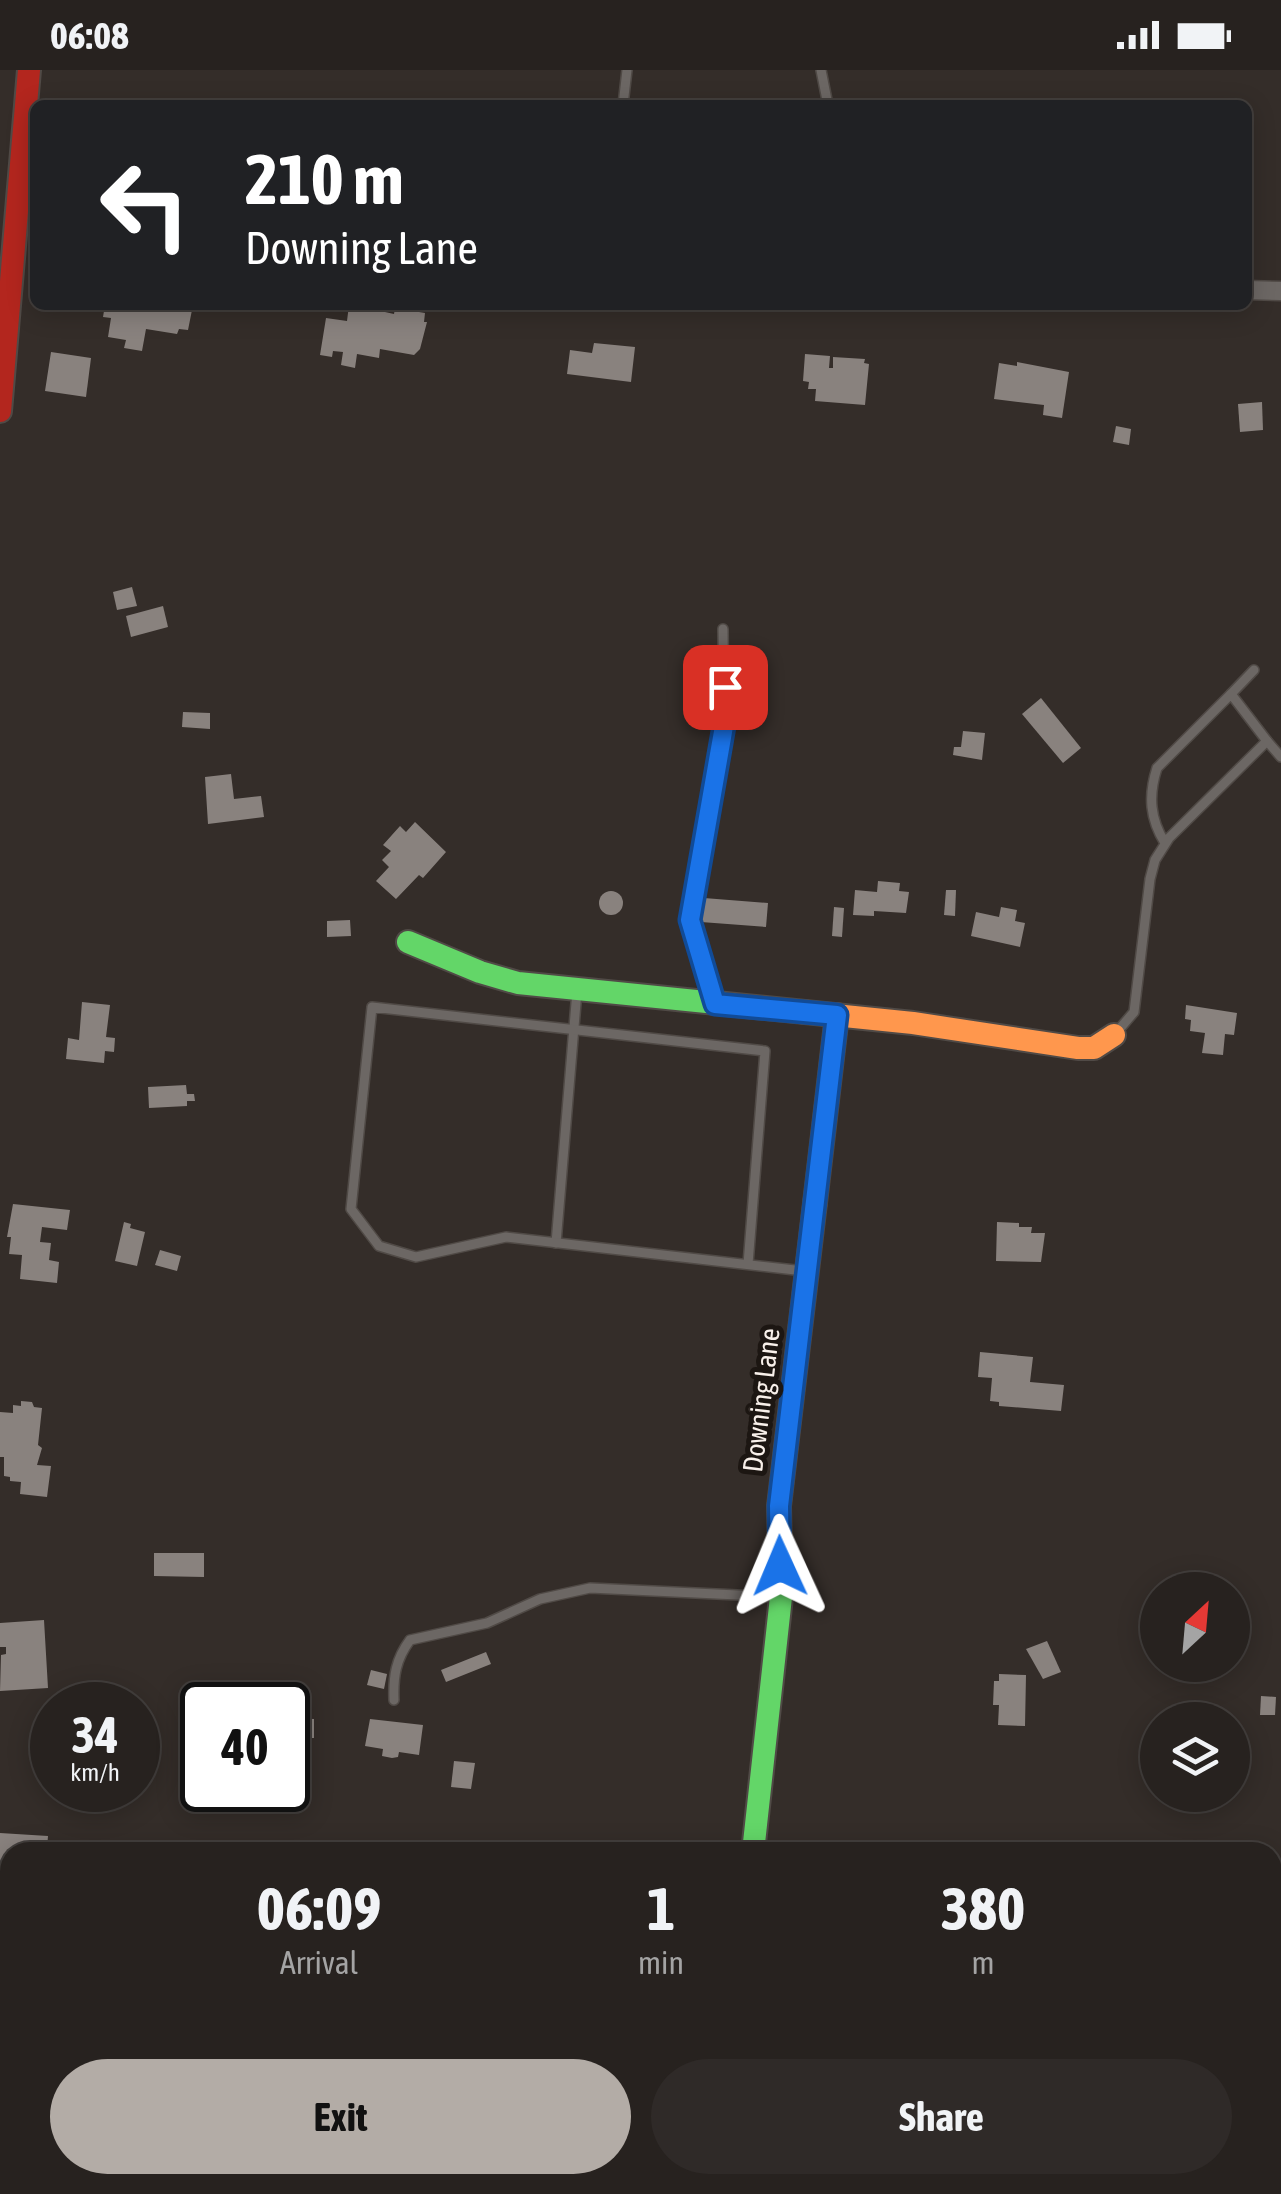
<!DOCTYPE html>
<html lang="en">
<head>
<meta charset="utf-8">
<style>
  :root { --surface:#27221f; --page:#2f2a28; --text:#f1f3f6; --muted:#a4a4a4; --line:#433f3d; --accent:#b3aca6 }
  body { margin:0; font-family:"Asap Condensed",sans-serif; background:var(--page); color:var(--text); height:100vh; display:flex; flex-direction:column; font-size:38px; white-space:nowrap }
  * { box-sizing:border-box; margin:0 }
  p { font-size:32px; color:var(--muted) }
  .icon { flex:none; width:55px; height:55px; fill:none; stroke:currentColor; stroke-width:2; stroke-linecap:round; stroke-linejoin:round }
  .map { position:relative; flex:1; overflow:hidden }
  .sheet { position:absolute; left:0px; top:1772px; width:1282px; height:352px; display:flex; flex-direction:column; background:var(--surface); border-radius:30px 30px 0 0; box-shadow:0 5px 25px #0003,0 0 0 2px var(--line) }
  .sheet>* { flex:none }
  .guide { position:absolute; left:30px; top:30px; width:1222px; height:210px; border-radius:15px; box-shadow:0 5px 25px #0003,0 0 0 2px var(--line); background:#202124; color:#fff; overflow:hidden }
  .needle { width:65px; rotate:26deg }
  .buttons { position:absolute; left:1140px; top:1502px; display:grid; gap:20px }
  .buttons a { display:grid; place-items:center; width:110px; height:110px; border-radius:50%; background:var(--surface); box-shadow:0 5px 25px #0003,0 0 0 2px var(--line); font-size:50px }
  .speed { position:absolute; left:30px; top:1612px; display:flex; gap:20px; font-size:50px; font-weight:700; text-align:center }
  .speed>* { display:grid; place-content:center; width:130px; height:130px; border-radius:50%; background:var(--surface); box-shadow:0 5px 25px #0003,0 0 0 2px var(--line); line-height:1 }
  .speed small { font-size:25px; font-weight:400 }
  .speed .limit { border:5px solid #111; border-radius:15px; background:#fff; color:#111 }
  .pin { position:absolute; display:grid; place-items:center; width:85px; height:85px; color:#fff; margin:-42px; border-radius:20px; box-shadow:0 5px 15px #0006 }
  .me { position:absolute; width:110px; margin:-55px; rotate:359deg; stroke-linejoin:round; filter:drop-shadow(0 0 8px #0008) }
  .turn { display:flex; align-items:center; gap:35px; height:210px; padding:0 50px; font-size:45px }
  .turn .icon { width:130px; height:130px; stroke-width:2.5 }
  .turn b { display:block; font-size:70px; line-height:85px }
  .eta { display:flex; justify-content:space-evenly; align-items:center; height:170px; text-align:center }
  .eta b { font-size:60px; font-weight:700; line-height:70px }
  .button { display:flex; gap:20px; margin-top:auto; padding:20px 50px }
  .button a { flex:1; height:115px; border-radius:60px; background:var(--accent); color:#111; font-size:40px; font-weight:700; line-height:115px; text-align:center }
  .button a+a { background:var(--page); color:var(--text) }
  .status { display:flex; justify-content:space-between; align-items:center; height:70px; padding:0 50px; background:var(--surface); direction:ltr }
  .status svg { height:28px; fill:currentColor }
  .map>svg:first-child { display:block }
  .building { fill:#89827e }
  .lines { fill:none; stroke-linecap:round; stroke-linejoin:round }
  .lane-casing { stroke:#504a46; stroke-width:12 }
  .street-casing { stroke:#504a46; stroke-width:21 }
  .fast-casing { stroke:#504a46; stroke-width:26 }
  .slow-casing { stroke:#504a46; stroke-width:26 }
  .jam-casing { stroke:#504a46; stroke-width:26 }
  .lane { stroke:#6c6764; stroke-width:9 }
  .street { stroke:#6c6764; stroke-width:18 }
  .fast { stroke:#63d668; stroke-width:22 }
  .slow { stroke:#ff974d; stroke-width:22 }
  .jam { stroke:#b3261e; stroke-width:22 }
  .route-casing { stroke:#114b97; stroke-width:25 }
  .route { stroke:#1a73e8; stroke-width:18 }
  .labels { text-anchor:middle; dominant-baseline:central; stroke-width:10; stroke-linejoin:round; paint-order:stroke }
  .street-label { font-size:28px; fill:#f8f0ea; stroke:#1c1612 }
</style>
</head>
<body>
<div class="status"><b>06:08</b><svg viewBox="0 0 49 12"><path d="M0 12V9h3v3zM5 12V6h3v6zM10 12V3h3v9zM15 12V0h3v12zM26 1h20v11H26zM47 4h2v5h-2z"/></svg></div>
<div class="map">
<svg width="1281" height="2124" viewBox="0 0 1281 2124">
  <rect width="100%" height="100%" fill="#342d29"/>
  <g class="building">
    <path d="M 105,235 L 193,235 L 188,260 L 179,259 L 177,264 L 146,259 L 142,281 L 124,278 L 126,270 L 108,267 L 111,248 L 103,247 Z"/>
    <path d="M 349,235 L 387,235 L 385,242 L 394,244 L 395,238 L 425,243 L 424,252 L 427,252 L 420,279 L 414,285 L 380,279 L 379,288 L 357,284 L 355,298 L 341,295 L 343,282 L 333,281 L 332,287 L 320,285 L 326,248 L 347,251 Z"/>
    <path d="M 594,273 L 635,277 L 631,312 L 567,304 L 570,280 L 592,283 Z"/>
    <path d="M 51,282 L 91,288 L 86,327 L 45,321 Z"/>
    <path d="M 805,284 L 830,286 L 829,298 L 833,298 L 833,287 L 865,289 L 864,293 L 869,294 L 865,335 L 815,331 L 816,319 L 808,319 L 809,312 L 803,311 Z"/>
    <path d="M 1017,292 L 1069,302 L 1062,348 L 1043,345 L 1044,335 L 994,329 L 999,293 L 1017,296 Z"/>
    <path d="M 1262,332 L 1263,360 L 1240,362 L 1238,334 Z"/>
    <path d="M 1116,356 L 1131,359 L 1129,375 L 1113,372 Z"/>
    <path d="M 132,517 L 137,536 L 117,540 L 113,522 Z"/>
    <path d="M 163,536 L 168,557 L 131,567 L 126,546 Z"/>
    <path d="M 1041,628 L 1081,678 L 1063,693 L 1022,644 Z"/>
    <path d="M 183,642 L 210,643 L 210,659 L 182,657 Z"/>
    <path d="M 963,661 L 985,663 L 982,690 L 953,685 L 954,677 L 961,677 Z"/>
    <path d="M 231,704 L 234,729 L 261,726 L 264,747 L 208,754 L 205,707 Z"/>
    <path d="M 415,752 L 446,782 L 423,808 L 419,805 L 396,829 L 376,811 L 389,797 L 382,790 L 391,781 L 383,775 L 400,756 L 406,762 Z"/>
    <path d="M 878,811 L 900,813 L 899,821 L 909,822 L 906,843 L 874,841 L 874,846 L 853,845 L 855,820 L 877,822 Z"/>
    <path d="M 946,820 L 956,820 L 955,846 L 944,845 Z"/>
    <circle cx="611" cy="833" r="12"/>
    <path d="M 704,828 L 768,833 L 766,857 L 701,852 Z"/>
    <path d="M 834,837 L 844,838 L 842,867 L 832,866 Z"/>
    <path d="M 1001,837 L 1017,840 L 1015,851 L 1025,853 L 1020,877 L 971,866 L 976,842 L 999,847 Z"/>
    <path d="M 350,850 L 351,866 L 327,867 L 327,851 Z"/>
    <path d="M 82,932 L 110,935 L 106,967 L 115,968 L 114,982 L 105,981 L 104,993 L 66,989 L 68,968 L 79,970 Z"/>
    <path d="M 1186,935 L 1237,943 L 1234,965 L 1225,964 L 1223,985 L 1202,983 L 1205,963 L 1190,961 L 1191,950 L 1185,949 Z"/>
    <path d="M 186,1015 L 187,1024 L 194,1024 L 195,1031 L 187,1031 L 187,1036 L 149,1038 L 148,1017 Z"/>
    <path d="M 13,1134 L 70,1140 L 67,1160 L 42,1157 L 40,1172 L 51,1173 L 49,1190 L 59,1192 L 57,1213 L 20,1209 L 22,1185 L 9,1184 L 11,1167 L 7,1167 Z"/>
    <path d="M 124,1152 L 131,1154 L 130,1158 L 145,1162 L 137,1196 L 115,1191 Z"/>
    <path d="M 997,1152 L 1019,1153 L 1019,1157 L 1032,1157 L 1031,1163 L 1045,1163 L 1041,1192 L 996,1191 Z"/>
    <path d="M 160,1180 L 181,1186 L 177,1201 L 155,1195 Z"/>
    <path d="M 980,1282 L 1033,1287 L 1030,1312 L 1064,1315 L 1061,1341 L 999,1336 L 999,1332 L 990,1331 L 992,1308 L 978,1307 Z"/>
    <path d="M 21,1331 L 32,1332 L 34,1337 L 42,1338 L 38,1375 L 42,1378 L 37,1395 L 51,1396 L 47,1427 L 20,1424 L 21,1412 L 10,1411 L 10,1407 L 4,1406 L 4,1387 L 0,1387 L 0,1342 L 13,1343 L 13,1335 L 21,1336 Z"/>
    <path d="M 154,1483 L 204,1483 L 204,1507 L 154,1506 Z"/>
    <path d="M 44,1550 L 48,1618 L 0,1621 L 1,1585 L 6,1584 L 6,1577 L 0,1577 L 0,1553 Z"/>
    <path d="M 1047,1571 L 1061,1602 L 1043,1609 L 1026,1579 Z"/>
    <path d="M 486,1582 L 491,1594 L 446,1612 L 441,1600 Z"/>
    <path d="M 371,1600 L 387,1604 L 384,1619 L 367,1615 Z"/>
    <path d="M 999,1604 L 1026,1605 L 1025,1656 L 998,1655 L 999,1635 L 993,1635 L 994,1611 L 999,1611 Z"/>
    <path d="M 1261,1626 L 1276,1627 L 1275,1645 L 1260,1645 Z"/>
    <path d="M 288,1648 L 314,1649 L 314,1668 L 288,1668 Z"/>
    <path d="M 370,1649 L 423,1655 L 419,1685 L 399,1682 L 398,1687 L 392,1688 L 382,1686 L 383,1679 L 365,1676 Z"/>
    <path d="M 454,1691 L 475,1693 L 471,1719 L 451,1717 Z"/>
    <path d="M 0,1763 L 48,1766 L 47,1778 L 37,1777 L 37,1782 L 10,1782 L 10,1827 L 0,1827 Z"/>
    <path d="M 339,2115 L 378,2115 L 376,2124 L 338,2124 Z"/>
  </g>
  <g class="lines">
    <g class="lane-casing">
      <g id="lane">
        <path d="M 821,0 L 828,35"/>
        <path d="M 623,35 L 627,0"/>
        <path d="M 1231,624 L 1254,600"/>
        <path d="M 1267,671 L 1281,687"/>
        <path d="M 713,927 L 690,851 L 724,656 L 723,559"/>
        <path d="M 1116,963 L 1134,942 L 1150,809 L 1155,790 L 1169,768 L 1267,671 L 1231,624 L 1157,698 C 1148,726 1150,749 1165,773"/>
        <path d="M 556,1173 L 577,921"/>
        <path d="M 748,1194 L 765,981 L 372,937 L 351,1139 L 379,1176 L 416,1187 L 506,1167 L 804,1201"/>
        <path d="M 394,1630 C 393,1606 396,1589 410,1570 L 487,1553 L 540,1529 L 590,1518 L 778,1527"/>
        <path d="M 1272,1987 L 1281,1986"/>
        <path d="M 1159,2124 L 1160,2115"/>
      </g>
    </g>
    <g class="street-casing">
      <g id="street">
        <path d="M 1248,220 L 1281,221"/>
        <path d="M 1272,2030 L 1281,2027"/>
        <path d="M 449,2124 L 451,2115"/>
        <path d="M 704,2124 L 705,2115"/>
        <path d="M 1222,2124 L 1223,2115"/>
      </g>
    </g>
    <g class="fast-casing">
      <g id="fast">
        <path d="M 408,872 L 480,902 L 518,913 L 805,942"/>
        <path d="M 753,1782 L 781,1527 L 779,1436 L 815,1133"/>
      </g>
    </g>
    <g class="slow-casing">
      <path id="slow" d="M 805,942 L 913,953 L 1078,978 L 1094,978 L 1114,965"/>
    </g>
    <g class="jam-casing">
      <g id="jam">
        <path d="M 0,341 L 29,0"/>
        <path d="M 815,1133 L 837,945"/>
      </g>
    </g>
    <use href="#lane" class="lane"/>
    <use href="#street" class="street"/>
    <use href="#fast" class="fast"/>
    <use href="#slow" class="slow"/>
    <use href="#jam" class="jam"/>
  </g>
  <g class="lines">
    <g class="route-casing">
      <path id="route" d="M 725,617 L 724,656 L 690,850 L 715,934 L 837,945 L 779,1436 L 780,1496"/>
    </g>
    <use href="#route" class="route"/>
  </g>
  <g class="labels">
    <g class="street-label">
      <text transform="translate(761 1330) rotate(-83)">Downing Lane</text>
    </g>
  </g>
</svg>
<div class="buttons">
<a><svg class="needle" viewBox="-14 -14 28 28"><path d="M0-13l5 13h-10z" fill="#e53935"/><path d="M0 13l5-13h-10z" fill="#a4a4a4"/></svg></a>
<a><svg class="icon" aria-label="layers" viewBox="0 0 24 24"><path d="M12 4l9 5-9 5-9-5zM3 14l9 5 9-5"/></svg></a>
</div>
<div class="speed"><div>34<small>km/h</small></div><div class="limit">40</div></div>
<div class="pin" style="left:725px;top:617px;background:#d93025"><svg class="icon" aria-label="arrive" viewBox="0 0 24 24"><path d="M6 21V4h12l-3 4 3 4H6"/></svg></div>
<svg class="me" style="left:780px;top:1496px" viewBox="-20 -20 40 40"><path d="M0-17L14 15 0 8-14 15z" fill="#1a73e8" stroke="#fff" stroke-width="4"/></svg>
<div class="guide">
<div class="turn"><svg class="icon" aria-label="left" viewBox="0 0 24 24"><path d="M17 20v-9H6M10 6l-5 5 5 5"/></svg><div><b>210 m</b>Downing Lane</div></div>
</div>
<section class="sheet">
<div class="eta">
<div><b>06:09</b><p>Arrival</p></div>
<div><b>1</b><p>min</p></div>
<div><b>380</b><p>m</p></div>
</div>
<div class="button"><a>Exit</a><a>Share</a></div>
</section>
</div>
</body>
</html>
